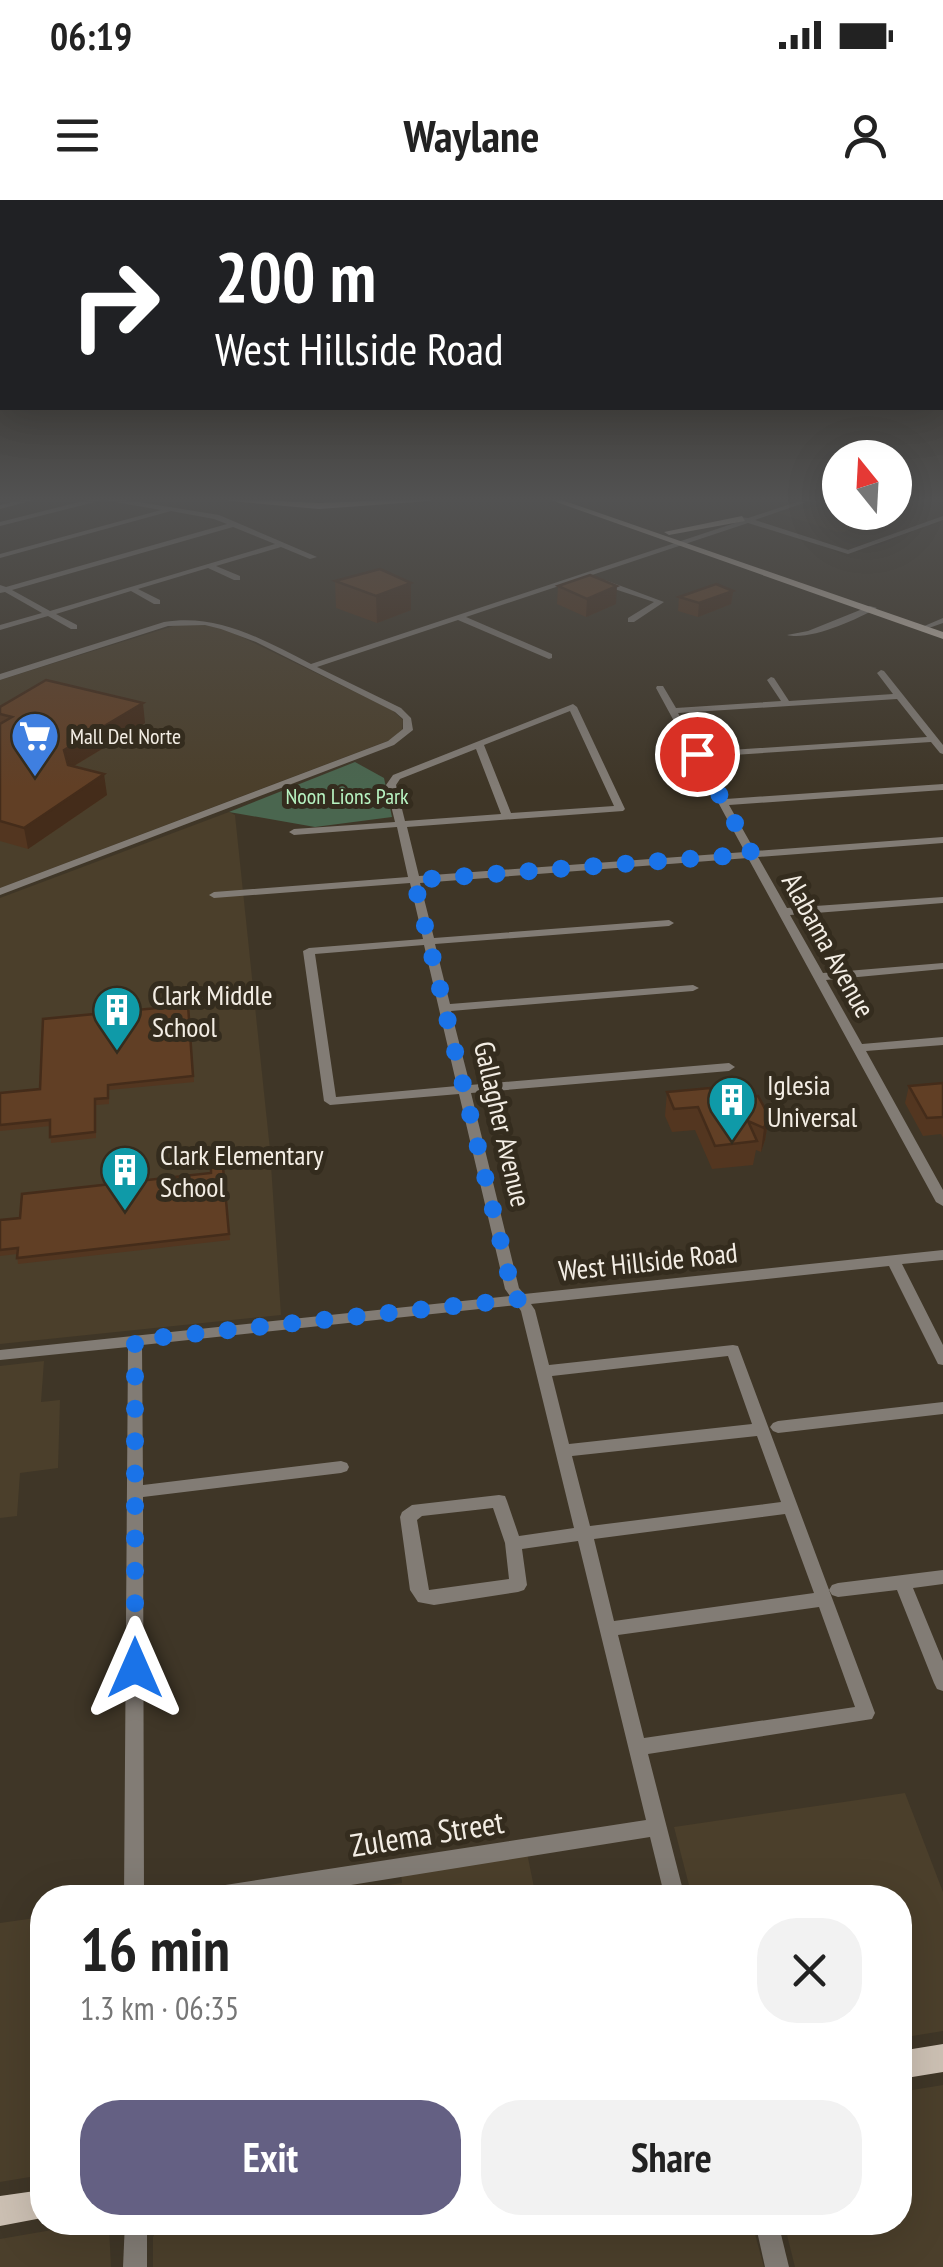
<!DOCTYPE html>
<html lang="en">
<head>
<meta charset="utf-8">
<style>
  :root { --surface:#fff; --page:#f2f2f2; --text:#222; --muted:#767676; --accent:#646083 }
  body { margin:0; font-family:"PT Sans Narrow",sans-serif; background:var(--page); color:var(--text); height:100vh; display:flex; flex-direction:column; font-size:38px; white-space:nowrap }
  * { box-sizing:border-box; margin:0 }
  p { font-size:32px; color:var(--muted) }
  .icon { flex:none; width:55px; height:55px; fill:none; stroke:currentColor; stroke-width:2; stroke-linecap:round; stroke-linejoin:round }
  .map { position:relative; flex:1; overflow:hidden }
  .side { position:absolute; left:30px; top:1685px; width:882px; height:350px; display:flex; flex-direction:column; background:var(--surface); border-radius:40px; box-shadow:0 10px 40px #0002 }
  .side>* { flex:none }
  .banner { position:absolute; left:0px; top:0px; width:945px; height:210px; box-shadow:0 10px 40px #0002; background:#202124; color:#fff; overflow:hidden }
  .needle { width:65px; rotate:342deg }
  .buttons { position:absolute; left:822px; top:240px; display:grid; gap:20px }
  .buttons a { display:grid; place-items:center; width:90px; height:90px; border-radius:50%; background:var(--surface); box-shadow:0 10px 40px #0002; font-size:50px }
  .pin { position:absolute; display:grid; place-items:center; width:85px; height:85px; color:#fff; margin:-42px; border:5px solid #fff; border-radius:50%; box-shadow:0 2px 10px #0007 }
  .me { position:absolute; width:110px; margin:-55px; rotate:0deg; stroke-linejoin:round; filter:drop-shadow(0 0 8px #0008) }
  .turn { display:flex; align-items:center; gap:35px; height:210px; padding:0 50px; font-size:45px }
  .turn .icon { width:130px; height:130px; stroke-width:2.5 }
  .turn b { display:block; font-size:70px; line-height:85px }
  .round { display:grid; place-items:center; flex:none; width:105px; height:105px; border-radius:40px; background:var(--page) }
  .head { display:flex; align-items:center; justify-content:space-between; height:170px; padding:0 50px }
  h1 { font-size:60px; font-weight:800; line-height:75px }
  .button { display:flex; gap:20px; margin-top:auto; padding:20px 50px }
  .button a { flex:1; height:115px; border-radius:40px; background:var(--accent); color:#fff; font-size:40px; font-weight:800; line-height:115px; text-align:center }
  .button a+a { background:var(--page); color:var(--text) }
  .status { display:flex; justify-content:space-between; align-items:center; height:70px; padding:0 50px; background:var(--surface); direction:ltr }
  .status svg { height:28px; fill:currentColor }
  header { display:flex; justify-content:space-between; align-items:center; height:130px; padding:0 50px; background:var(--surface); font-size:45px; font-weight:800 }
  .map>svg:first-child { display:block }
  .built { fill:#4b3f2b }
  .green { fill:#4a664f }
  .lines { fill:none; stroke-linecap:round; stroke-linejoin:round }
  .minor { fill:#827c75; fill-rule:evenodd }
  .major { fill:#ccc0b3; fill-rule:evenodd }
  .wall { fill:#533620 }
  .shaded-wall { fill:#442c1a }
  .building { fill:#613f25; stroke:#442c1a; stroke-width:2.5 }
  .route { stroke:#1a73e8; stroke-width:18; stroke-dasharray:0 32.4 }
  .labels { text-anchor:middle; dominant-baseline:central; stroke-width:10; stroke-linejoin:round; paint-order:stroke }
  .far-poi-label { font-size:22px; fill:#f3ede4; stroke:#342c1e; text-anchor:start }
  .far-park-label { font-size:22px; fill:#b8f4c2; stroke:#342c1e }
  .street-label { font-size:28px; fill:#f3ede4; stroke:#342c1e }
  .poi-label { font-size:28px; fill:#f3ede4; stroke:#342c1e; text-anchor:start }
  .near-street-label { font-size:32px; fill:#f3ede4; stroke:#342c1e }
</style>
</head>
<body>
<div class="status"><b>06:19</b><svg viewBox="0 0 49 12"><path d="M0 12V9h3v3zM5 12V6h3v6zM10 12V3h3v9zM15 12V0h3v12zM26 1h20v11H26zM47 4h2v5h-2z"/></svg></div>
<header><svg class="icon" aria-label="menu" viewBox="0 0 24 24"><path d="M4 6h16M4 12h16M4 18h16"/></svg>Waylane<svg class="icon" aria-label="person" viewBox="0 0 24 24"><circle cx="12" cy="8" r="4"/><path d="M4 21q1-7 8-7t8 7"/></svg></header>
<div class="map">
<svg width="943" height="2067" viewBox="0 0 943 2067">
  <rect width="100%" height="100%" fill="#3f3627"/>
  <g class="built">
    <path d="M 835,298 L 840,298 L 840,312 L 895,312 L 895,298 L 941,298 L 841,333 L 778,313 L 815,307 Z"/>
    <path d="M 183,423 L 215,424 L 392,510 L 403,520 L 402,530 L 390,540 L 0,688 L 0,480 Z"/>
    <path d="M 229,612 L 235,615 L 270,950 L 281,1115 L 0,1144 L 0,698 Z"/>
    <path d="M 44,1161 L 41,1202 L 60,1200 L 58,1268 L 20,1273 L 17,1316 L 0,1318 L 0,1166 Z"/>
    <path d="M 905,1593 L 943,1692 L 943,1831 L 900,1838 L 900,1698 L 692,1697 L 674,1627 Z"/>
    <path d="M 525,1643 L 536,1697 L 301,1698 L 402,1683 L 400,1662 Z"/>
    <path d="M 42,1717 L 42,1975 L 0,1982 L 0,1723 Z"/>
    <path d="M 943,1885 L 943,2067 L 795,2067 L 784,2023 L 900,2022 L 900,1892 Z"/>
    <path d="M 98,2022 L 109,2027 L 111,2067 L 0,2067 L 0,2039 Z"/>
    <path d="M 161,2022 L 752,2023 L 764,2067 L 153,2067 L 153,2037 Z"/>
  </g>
  <path class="green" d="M 355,562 L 384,578 L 392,617 L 315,627 L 229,612 Z"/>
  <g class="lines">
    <g class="minor">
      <path d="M 31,298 L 41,298 L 0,309 L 0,305 Z"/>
      <path d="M 95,298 L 114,298 L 219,315 L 317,357 L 310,359 L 281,347 L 216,366 L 240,376 L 240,380 L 234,380 L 208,368 L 138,389 L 160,400 L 160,404 L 154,404 L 131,391 L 56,414 L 77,425 L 77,429 L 71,429 L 48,416 L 0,430 L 0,425 L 42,413 L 5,392 L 0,393 L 0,385 L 6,387 L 227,324 L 214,319 L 171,311 L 0,358 L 0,354 L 161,310 L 103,300 L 0,326 L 0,322 ZM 233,327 L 275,344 L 50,411 L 12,390 Z"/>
      <path d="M 809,298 L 818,298 L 755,320 L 848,350 L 943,316 L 943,320 L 848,354 L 748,323 L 466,417 L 552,454 L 552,458 L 549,459 L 458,420 L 317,467 L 401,508 L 411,518 L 413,530 L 394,545 L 0,695 L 0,688 L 388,541 L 403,529 L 403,519 L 395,512 L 256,442 L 221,429 L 205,425 L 168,426 L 0,480 L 0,474 L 164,422 C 219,413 263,440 311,464 L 741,321 L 740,317 L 748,318 Z"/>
      <path d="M 599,380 L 605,380 L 664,402 L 634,422 L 628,422 L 628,418 L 654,402 L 599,384 Z"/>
      <path d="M 870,406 L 877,408 C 856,420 809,441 787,435 L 808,431 Z"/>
      <path d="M 943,418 L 943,423 L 926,429 L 922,427 Z"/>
      <path d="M 881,470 L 884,471 L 943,545 L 943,554 L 940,553 L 931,542 L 703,557 L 726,599 L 943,584 L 943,590 L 729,605 L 755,651 L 943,637 L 943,643 L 758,657 L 787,708 L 943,697 L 943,703 L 790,715 L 823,773 L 943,763 L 943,769 L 826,780 L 862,844 L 943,837 L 943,845 L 866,851 L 943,990 L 943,1006 L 936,1002 L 748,658 L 420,683 L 434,738 L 669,720 L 674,723 L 669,726 L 435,744 L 450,804 L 693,785 L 699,788 L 693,791 L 451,811 L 470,885 L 729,863 L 735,867 L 729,871 L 471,893 L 519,1088 L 524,1094 L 943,1050 L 943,1060 L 902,1064 L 943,1145 L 943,1165 L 938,1164 L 889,1066 L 531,1104 L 535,1110 L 549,1165 L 733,1145 L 738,1146 L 875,1513 L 872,1519 L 648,1554 L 685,1698 L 665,1698 L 650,1637 L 270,1698 L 196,1698 L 199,1691 L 206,1688 L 646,1620 L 578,1341 L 522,1349 L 527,1385 L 524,1390 L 518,1392 L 434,1405 L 418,1402 L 410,1390 L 400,1317 L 402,1312 L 412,1305 L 499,1295 L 505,1296 L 507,1301 L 519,1336 L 574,1328 L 521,1111 L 517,1105 L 142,1145 L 143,1285 L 341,1261 L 347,1263 L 349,1267 L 347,1271 L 341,1273 L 143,1297 L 144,1698 L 124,1698 L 128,1147 L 0,1160 L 0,1150 L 510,1096 L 505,1089 L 459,894 L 330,905 L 324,901 L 303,751 L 309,748 L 423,739 L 410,683 L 214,698 L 209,695 L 214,692 L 408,677 L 397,627 L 294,635 L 289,632 L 294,629 L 395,622 L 386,585 L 393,575 L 573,504 L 577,507 L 625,609 L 623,611 L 407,627 L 419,676 L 745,652 L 656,488 L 657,486 L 663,486 L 676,508 L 781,501 L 767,480 L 771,477 L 774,478 L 789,501 L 893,494 L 877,473 ZM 897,499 L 927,537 L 700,552 L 678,513 ZM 570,511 L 614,606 L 511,613 L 484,545 ZM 476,549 L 501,614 L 405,621 L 396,585 L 400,579 ZM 424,745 L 457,886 L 336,897 L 315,754 ZM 728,1156 L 752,1224 L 569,1244 L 552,1176 ZM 757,1236 L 781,1302 L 590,1326 L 572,1256 ZM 493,1308 L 505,1343 L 509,1379 L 429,1390 L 417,1320 L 422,1316 ZM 785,1314 L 814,1393 L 614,1421 L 594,1339 ZM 819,1407 L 855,1507 L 644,1538 L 618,1435 Z"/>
      <path d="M 943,1202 L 943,1214 L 778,1233 L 773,1231 L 770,1227 L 773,1223 L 778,1221 Z"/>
      <path d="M 943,1370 L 943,1384 L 913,1388 L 943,1461 L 943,1491 L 937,1489 L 934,1483 L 897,1390 L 838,1397 L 832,1395 L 829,1390 L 832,1385 L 838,1383 Z"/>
      <path d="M 125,2022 L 147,2022 L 147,2067 L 123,2067 Z"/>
      <path d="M 755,2022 L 778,2022 L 789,2067 L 765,2067 Z"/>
    </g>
    <g class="major">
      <path d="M 226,298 L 319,303 L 434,298 L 430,301 L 319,309 L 230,301 Z"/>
      <path d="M 545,298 L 556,298 L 943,432 L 943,439 Z"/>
      <path d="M 742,316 L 745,321 L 669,335 L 664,332 Z"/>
      <path d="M 943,1844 L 943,1872 L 900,1879 L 900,1851 Z"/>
      <path d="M 42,1990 L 42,2018 L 0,2026 L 0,1996 Z"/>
    </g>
  </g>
  <g class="wall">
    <path d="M 335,381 L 411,383 L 411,410 L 377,423 L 336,408 Z"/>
    <path d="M 558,386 L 616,404 L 586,417 L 557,404 Z"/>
    <path d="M 733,391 L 731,404 L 698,417 L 678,411 L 679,397 Z"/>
    <path d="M 0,507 L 145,523 L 74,566 L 107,595 L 28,649 L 0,641 Z"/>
    <path d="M 188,805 L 194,882 L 109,890 L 109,904 L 96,905 L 96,938 L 51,943 L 50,926 L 0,931 L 0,893 L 40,889 Z"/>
    <path d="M 943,883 L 943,938 L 941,934 L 923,936 L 905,903 L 909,886 Z"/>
    <path d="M 667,892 L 716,900 L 769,916 L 765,940 L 761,952 L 756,950 L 753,965 L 712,969 L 695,930 L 672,932 L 665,916 Z"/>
    <path d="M 223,967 L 230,1040 L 18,1064 L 17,1054 L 0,1056 L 0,1020 L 20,1018 L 211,973 Z"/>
  </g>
  <g class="shaded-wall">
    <path d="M 411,383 L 411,410 L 377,423 L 376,396 Z"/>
    <path d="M 617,386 L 616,404 L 586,417 L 587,399 Z"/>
    <path d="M 733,391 L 731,404 L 698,417 L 699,403 Z"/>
    <path d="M 143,503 L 145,523 L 67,570 L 64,550 Z"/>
    <path d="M 104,574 L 107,595 L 28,649 L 24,628 Z"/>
    <path d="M 769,916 L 765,940 L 761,952 L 764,928 Z"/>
  </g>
  <g class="building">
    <path d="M 380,369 L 411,383 L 376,396 L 335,381 Z"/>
    <path d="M 590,375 L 617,386 L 587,399 L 558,386 Z"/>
    <path d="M 716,384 L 733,391 L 699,403 L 679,397 Z"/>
    <path d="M 46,480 L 143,503 L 64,550 L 68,565 L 104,574 L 24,628 L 0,621 L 0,524 L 12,517 L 0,514 L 0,507 Z"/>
    <path d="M 188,805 L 193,876 L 108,885 L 108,898 L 95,899 L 95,932 L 50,937 L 50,920 L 0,925 L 0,893 L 40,889 L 43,819 Z"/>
    <path d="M 943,883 L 943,917 L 927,918 L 909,886 Z"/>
    <path d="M 710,888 L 716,900 L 758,896 L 769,916 L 764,928 L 748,921 L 757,941 L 715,946 L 698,907 L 674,909 L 667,892 Z"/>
    <path d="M 223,967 L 229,1034 L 17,1058 L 18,1048 L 0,1050 L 0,1020 L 20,1018 L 22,994 L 211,973 L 211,968 Z"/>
  </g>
  <linearGradient id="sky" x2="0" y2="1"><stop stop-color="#231e15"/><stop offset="0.51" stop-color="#525252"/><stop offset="1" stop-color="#525252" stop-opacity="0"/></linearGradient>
  <rect width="943" height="587" fill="url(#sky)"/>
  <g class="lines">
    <path class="route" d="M 135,1468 L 135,1140 L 520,1099 L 512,1089 L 414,680 L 752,654 L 697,554"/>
  </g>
  <defs>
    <g id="supermarket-pin" transform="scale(2.5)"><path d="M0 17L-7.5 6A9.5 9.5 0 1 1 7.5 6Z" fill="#3f7fe0" stroke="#342c1e"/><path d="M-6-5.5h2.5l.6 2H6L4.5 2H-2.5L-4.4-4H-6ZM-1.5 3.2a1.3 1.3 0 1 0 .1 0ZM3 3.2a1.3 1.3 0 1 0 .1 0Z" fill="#fff"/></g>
    <g id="building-pin" transform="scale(2.5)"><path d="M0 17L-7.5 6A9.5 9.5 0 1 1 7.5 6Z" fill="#0f9aa8" stroke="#342c1e"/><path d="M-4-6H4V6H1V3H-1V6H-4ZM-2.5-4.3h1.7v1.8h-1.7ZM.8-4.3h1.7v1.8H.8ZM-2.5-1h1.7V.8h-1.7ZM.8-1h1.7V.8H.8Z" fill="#fff"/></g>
  </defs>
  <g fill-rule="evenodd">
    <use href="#supermarket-pin" x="35" y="536"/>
    <use href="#building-pin" x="117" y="810"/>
    <use href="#building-pin" x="732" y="900"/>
    <use href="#building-pin" x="125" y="970"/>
  </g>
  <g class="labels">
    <g class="far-poi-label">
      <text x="70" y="536">Mall Del Norte</text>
    </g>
    <g class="far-park-label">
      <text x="347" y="596">Noon Lions Park</text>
    </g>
    <g class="street-label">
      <text transform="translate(829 745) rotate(61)">Alabama Avenue</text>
      <text transform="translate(503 924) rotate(77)">Gallagher Avenue</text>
      <text transform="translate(648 1061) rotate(-6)">West Hillside Road</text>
    </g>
    <g class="poi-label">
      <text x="152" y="794">Clark Middle<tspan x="152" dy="32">School</tspan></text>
      <text x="767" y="884">Iglesia<tspan x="767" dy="32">Universal</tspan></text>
      <text x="160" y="954">Clark Elementary<tspan x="160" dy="32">School</tspan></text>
    </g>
    <g class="near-street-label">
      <text transform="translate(427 1633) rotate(-9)">Zulema Street</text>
    </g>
  </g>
</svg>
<div class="buttons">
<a><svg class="needle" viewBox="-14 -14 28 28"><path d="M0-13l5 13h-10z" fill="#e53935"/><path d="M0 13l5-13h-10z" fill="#767676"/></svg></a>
</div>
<div class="pin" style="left:697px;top:554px;background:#d93025"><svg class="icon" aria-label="arrive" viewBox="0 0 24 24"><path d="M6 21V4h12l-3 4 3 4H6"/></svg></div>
<svg class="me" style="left:135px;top:1468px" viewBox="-20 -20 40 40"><path d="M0-17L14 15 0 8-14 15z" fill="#1a73e8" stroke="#fff" stroke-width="4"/></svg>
<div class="banner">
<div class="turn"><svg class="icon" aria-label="right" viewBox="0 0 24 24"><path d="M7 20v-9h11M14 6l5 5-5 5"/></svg><div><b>200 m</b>West Hillside Road</div></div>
</div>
<section class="side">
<div class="head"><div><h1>16 min</h1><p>1.3 km · 06:35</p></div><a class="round"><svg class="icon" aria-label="close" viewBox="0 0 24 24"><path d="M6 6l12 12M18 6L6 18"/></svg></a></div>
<div class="button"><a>Exit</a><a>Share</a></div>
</section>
</div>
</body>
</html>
